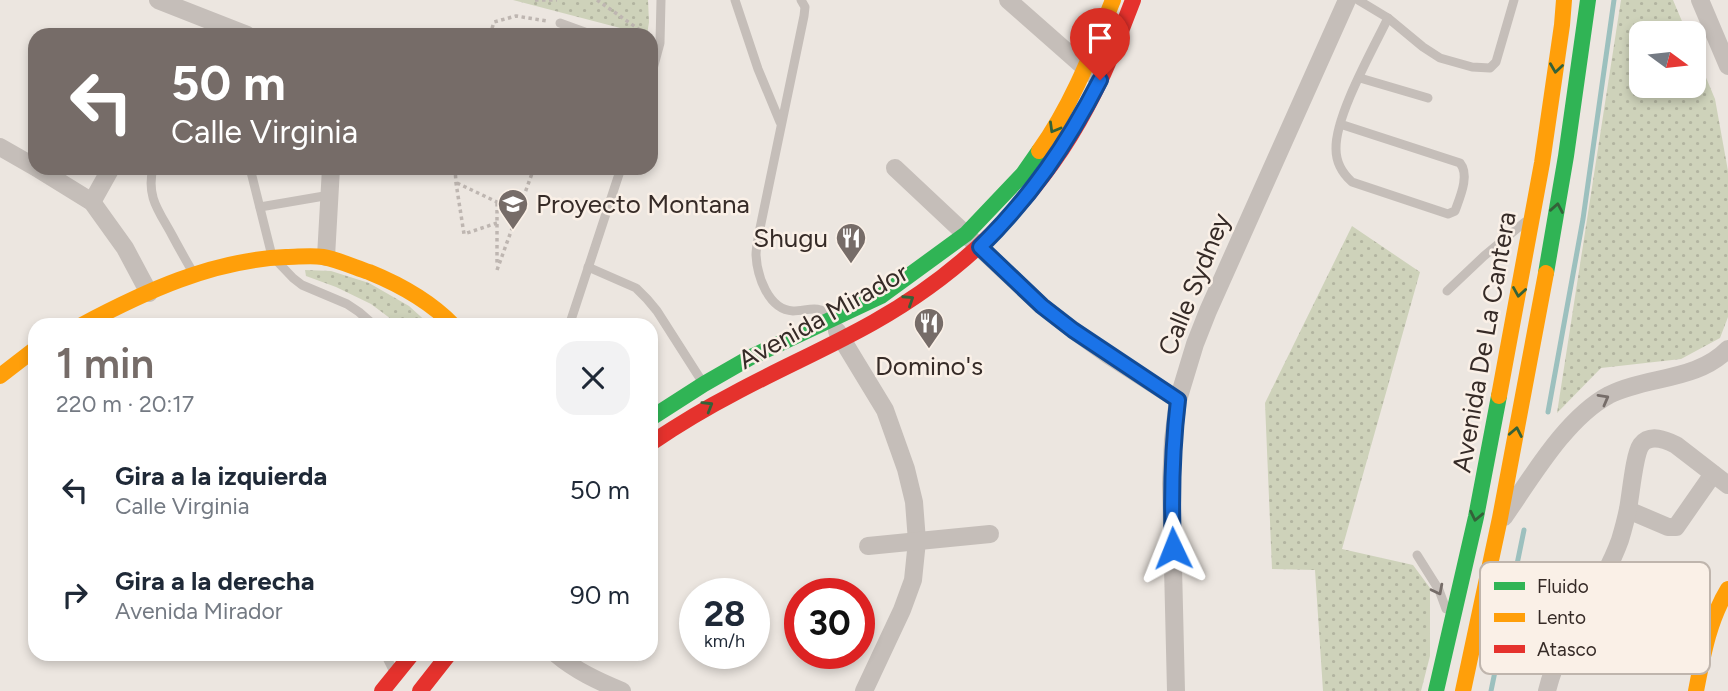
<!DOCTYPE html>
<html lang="es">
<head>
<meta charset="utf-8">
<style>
  :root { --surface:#fff; --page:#f2f2f3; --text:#1f2937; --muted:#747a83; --accent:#766c68 }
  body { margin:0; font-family:Figtree,sans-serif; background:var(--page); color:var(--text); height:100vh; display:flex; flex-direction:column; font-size:26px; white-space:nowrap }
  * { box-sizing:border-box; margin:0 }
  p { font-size:23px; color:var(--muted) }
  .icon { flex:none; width:38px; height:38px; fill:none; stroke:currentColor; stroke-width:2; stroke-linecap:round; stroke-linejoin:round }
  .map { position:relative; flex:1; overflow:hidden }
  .drawer { position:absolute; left:28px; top:318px; width:630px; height:343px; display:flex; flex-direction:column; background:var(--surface); border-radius:21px; box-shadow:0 4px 10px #0003 }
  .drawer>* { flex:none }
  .guide { position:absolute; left:28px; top:28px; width:630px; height:147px; border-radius:21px; box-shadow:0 4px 10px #0003; background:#766c68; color:#fff; overflow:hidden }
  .needle { width:46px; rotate:105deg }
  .buttons { position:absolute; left:1629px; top:21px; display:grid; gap:14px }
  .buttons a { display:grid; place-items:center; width:77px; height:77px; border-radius:14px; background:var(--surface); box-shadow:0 4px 10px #0003; font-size:35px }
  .speed { position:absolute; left:679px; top:578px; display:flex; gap:14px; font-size:35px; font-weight:700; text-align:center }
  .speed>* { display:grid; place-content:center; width:91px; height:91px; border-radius:50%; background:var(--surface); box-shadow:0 4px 10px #0003; line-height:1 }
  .speed small { font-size:18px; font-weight:400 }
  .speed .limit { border:10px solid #d22; background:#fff; color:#111 }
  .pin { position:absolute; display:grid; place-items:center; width:60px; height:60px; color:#fff; margin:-72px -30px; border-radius:50% 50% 50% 0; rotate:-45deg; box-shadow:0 0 7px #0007 }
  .pin .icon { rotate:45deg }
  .me { position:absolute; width:77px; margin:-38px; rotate:358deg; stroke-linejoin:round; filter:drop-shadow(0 0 5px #0008) }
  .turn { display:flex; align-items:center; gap:24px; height:147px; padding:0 28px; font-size:32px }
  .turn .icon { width:91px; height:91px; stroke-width:2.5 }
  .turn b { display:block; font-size:49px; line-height:60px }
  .round { display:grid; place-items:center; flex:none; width:74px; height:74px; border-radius:21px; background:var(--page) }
  .summary { display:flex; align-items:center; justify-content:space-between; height:119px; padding:0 28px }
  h1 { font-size:42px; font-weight:600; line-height:52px; color:var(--accent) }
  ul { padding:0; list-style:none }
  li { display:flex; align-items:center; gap:21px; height:105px; padding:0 28px }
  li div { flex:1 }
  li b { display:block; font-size:26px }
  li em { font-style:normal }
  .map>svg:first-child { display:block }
  .park { fill:url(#park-dots) }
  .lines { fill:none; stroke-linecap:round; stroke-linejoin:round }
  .stream { stroke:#9cc0be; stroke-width:5 }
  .path { stroke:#beb6b1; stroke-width:3.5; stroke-dasharray:3.5 3.5; stroke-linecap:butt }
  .lane { stroke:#c5beb9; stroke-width:9 }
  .street { stroke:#c5beb9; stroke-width:18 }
  .fast { stroke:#30b455; stroke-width:16 }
  .slow { stroke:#ff9f0a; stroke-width:16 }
  .jam { stroke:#e5322d; stroke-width:16 }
  .oneway { stroke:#346239 }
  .oneway2 { stroke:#766d69 }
  .route-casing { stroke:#114b97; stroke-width:18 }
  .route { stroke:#1a73e8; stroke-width:12 }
  .labels { text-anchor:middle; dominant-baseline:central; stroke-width:5; stroke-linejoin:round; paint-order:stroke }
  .poi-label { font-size:26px; fill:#362b27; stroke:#faf0e7; text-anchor:start }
  .street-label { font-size:26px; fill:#362b27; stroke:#faf0e7 }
  .key { fill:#faf0e7; stroke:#bfb5ad; stroke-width:2 }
  .key-label { font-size:19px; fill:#362b27 }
</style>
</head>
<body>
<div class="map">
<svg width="1728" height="691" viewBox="0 0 1728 691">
  <defs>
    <pattern id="park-dots" width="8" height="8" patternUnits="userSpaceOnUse" patternTransform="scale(1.75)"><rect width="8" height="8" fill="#ced2ba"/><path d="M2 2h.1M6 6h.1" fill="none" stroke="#b2b4a0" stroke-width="1.8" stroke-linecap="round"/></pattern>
  </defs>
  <rect width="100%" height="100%" fill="#ece6e0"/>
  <g class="park">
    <path d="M 513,0 L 648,0 L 649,22 L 647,35 Z"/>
    <path d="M 1621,0 L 1673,0 L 1687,33 L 1642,33 L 1642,86 L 1694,86 L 1694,49 L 1715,99 L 1728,171 L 1728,317 L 1720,338 L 1681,359 L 1601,368 L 1557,413 Z"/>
    <path d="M 1352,226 L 1420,272 L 1342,549 L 1413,565 L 1430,588 L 1430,656 L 1421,691 L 1323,691 L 1315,570 L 1272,569 L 1265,403 Z"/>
    <path d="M 305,270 L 331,271 L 369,283 L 409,306 L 430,325 L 399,325 L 371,304 L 336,287 L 306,276 Z"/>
  </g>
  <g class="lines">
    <g class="stream">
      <path d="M 1548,412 L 1583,219 L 1614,0"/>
      <path d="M 1491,691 L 1524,530"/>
    </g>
    <g class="path">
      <path d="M 535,0 L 557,0"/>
      <path d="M 597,0 L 647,35"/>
      <path d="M 490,35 L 494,22 L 516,16 L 547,21"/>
      <path d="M 455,168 L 456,183 L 464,234 L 497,223"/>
      <path d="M 457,183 L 518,212"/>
      <path d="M 497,203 L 497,264"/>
      <path d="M 497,270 L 534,168"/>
    </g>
    <g class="lane">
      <path d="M 735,0 L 758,69 L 780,122"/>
      <path d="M 801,0 L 805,7 L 804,16 L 759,233 C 758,240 756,248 756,255 C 757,275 768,310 793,311 C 807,311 819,304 829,316"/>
      <path d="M 1358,0 L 1388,18 L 1423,47 L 1440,58 L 1472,67 L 1490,68 L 1496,62 L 1514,0"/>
      <path d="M 560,23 L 593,35"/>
      <path d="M 651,76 L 660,43 L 661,0"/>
      <path d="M 1360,78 L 1428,98"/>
      <path d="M 1340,124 L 1460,163 C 1470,175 1460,197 1455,211 L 1448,214 L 1352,182 C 1342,173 1336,163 1336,149 C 1335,116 1373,49 1388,18"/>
      <path d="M 153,168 C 146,197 159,211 172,235 C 179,248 186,261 194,274"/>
      <path d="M 250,168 L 272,256 L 293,278 L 302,285 L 347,304 L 359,312 L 375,326"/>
      <path d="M 260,207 L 330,195"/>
      <path d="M 588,267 L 636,288 L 647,299 L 657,311 L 703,383"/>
      <path d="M 1447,291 L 1484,256 L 1525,222"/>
      <path d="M 569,326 L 621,168"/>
      <path d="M 1417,555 L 1439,590 L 1446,609"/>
      <path d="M 385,654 L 394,672"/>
    </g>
    <g class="street">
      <path d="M 158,0 L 247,35"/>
      <path d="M 1008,0 L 1092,74"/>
      <path d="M 1700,0 L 1728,66"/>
      <path d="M 0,147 L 35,167"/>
      <path d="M 37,168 L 92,202 L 125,248 L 149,293"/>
      <path d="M 895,168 L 1042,306 L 1073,330 L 1108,355 L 1178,400"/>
      <path d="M 92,202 L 111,168"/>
      <path d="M 326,257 L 331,168"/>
      <path d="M 837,331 L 885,410 L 906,469 L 914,502 L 917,541 L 913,580 L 902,610 L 864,691"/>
      <path d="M 1628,510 L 1668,527 L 1676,527 L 1713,474"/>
      <path d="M 1504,517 C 1532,477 1566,418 1609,395 C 1647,376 1697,381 1728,349"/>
      <path d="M 868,546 L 990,534"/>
      <path d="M 556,654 C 576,671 598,681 622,691"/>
      <path d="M 1176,691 L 1171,484 L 1173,440 L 1178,400 L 1195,344 L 1208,311 L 1347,0"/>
      <path d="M 1547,691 C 1560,636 1601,593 1620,540 C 1623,530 1626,519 1628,509 C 1631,494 1634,455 1641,445 C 1650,433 1666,440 1676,445 L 1728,485"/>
    </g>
    <g class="fast">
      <path d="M 1546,273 L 1566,156 L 1588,0"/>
      <path d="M 651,418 L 704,384 L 751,357 L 881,296 L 966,234 L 1023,174 L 1039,151"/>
      <path d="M 1436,691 L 1476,517 L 1499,396"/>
    </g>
    <g class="slow">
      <path d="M 1039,151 C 1072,105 1092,52 1113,0"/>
      <path d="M 80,326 C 144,292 212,260 286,257 C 298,257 311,255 323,257 C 339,260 354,267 369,272 C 401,285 430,301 454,326"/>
      <path d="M 0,376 L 35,349"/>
      <path d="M 1499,396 L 1542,163 L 1562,25 L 1564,0"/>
      <path d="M 1463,691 L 1500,518 L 1546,273"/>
      <path d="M 1696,691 C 1703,655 1709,620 1728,589"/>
    </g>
    <g class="jam">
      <path d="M 651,443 C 678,425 704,409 733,394 C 779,369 828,348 874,322 C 963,272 1039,198 1087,107 C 1106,72 1119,36 1133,0"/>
      <path d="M 382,691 L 412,654"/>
      <path d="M 420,691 L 449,654"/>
    </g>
  </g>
  <defs><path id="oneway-chevron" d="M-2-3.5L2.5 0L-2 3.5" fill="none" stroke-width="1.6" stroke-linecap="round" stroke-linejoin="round" transform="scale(1.75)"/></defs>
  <g class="oneway">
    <use href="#oneway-chevron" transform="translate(1556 68) rotate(98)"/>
    <use href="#oneway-chevron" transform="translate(1054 128) rotate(120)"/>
    <use href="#oneway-chevron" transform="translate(1557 208) rotate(-80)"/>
    <use href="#oneway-chevron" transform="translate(1519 292) rotate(99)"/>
    <use href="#oneway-chevron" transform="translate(909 300) rotate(-33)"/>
    <use href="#oneway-chevron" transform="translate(708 406) rotate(-31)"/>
    <use href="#oneway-chevron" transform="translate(1516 432) rotate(-79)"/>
    <use href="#oneway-chevron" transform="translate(1476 516) rotate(102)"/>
  </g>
  <g class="oneway2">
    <use href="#oneway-chevron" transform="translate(1604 399) rotate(-29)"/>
    <use href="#oneway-chevron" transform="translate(1438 590) rotate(63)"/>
  </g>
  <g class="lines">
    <g class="route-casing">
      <path id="route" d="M 1100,80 C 1067,144 1031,197 980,247 L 1042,306 L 1073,330 L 1178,400 C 1172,450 1171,498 1173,548"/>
    </g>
    <use href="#route" class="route"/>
  </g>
  <defs>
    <g id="school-pin" transform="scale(1.575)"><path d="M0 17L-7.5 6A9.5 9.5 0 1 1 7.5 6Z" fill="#766c68" stroke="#faf0e7"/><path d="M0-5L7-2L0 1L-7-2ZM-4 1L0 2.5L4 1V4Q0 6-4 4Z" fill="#fff"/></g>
    <g id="restaurant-pin" transform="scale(1.575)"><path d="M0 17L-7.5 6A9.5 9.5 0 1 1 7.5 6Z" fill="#766c68" stroke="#faf0e7"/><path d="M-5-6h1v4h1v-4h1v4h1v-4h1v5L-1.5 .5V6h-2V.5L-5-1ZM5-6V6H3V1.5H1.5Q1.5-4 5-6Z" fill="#fff"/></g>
  </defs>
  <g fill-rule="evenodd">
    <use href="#school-pin" x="513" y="204"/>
    <use href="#restaurant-pin" x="851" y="238"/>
    <use href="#restaurant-pin" x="929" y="323"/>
  </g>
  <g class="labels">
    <g class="poi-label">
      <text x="536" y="204">Proyecto Montana</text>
      <text x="828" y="238" text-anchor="end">Shugu</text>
      <text x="929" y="366" text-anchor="middle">Domino's</text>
    </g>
    <g class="street-label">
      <text transform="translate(1194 284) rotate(-68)">Calle Sydney</text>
      <text transform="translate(823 316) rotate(-29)">Avenida Mirador</text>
      <text transform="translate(1484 342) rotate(-80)">Avenida De La Cantera</text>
    </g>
  </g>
  <rect x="1480" y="562" width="230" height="112" rx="10" class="key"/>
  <rect x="1494" y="582" width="31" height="8" fill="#30b455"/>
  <rect x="1494" y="613" width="31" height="9" fill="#ff9f0a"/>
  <rect x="1494" y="645" width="31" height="8" fill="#e5322d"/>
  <g class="key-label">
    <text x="1537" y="593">Fluido</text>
    <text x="1537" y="624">Lento</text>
    <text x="1537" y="656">Atasco</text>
  </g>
</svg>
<div class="buttons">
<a><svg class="needle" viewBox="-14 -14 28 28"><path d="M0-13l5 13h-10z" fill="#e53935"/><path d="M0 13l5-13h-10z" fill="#747a83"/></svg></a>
</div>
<div class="speed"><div>28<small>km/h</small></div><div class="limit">30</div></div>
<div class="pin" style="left:1100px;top:80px;background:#d93025"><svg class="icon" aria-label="arrive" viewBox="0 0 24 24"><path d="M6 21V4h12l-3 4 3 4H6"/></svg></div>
<svg class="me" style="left:1173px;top:548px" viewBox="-20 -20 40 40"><path d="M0-17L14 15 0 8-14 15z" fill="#1a73e8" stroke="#fff" stroke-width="4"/></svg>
<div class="guide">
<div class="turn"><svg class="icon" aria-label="left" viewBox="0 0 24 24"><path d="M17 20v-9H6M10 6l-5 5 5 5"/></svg><div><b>50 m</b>Calle Virginia</div></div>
</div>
<section class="drawer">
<div class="summary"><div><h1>1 min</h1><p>220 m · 20:17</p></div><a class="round"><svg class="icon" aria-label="close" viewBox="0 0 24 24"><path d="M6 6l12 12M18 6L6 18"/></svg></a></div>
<ul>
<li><svg class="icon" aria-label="left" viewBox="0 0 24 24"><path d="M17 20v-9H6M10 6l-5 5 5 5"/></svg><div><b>Gira a la izquierda</b><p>Calle Virginia</p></div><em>50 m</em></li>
<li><svg class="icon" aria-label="right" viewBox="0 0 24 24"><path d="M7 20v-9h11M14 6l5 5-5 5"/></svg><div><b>Gira a la derecha</b><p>Avenida Mirador</p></div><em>90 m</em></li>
</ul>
</section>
</div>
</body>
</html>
